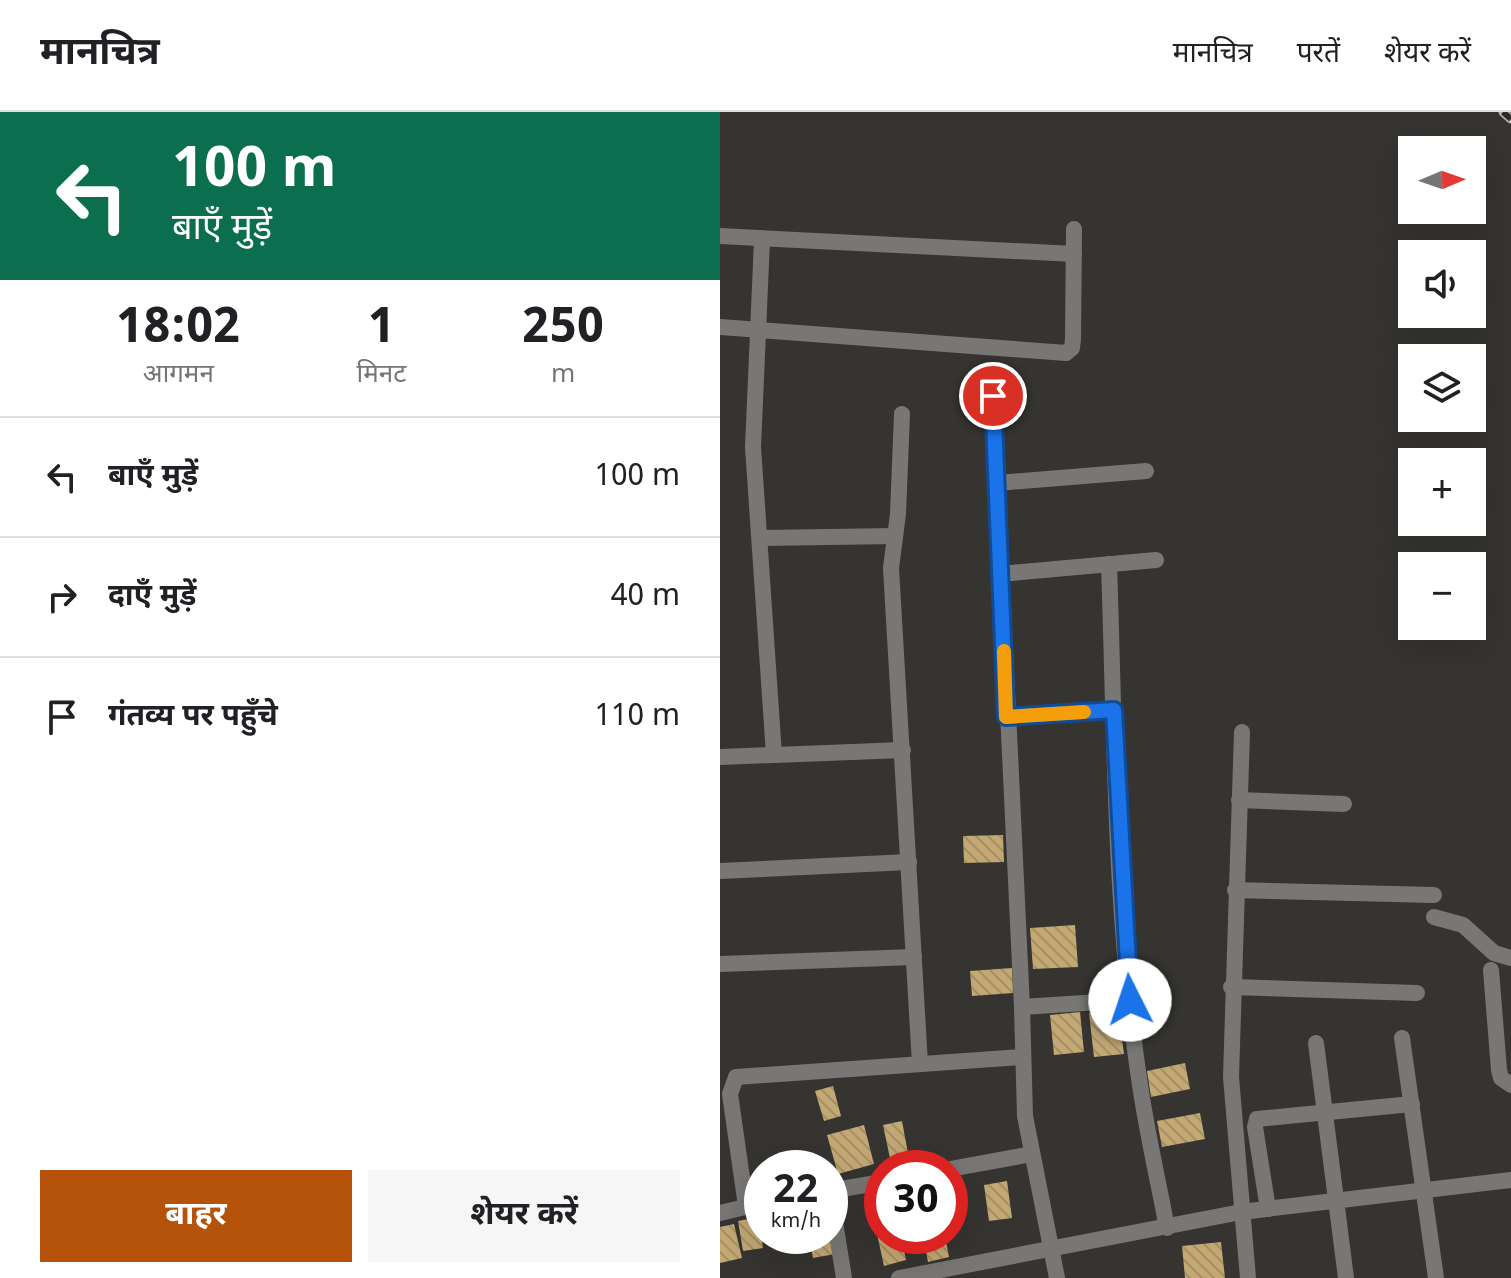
<!DOCTYPE html>
<html lang="hi">
<head>
<meta charset="utf-8">
<style>
  :root { --surface:#fff; --page:#f6f6f6; --text:#202124; --muted:#757577; --line:#e0e0e0; --accent:#b45309 }
  body { margin:0; font-family:Georgia,"Noto Sans Devanagari",serif; background:var(--page); color:var(--text); height:100vh; display:flex; flex-direction:column; font-size:30px; white-space:nowrap }
  * { box-sizing:border-box; margin:0 }
  p { font-size:26px; color:var(--muted) }
  .icon { flex:none; width:44px; height:44px; fill:none; stroke:currentColor; stroke-width:2; stroke-linecap:round; stroke-linejoin:round }
  .map { position:relative; flex:1; overflow:hidden }
  .panel { display:flex; flex-direction:column; background:var(--surface); width:720px }
  .panel>* { flex:none }
  .top-card { background:#0b6e4f; color:#fff; overflow:hidden }
  .needle { width:52px; rotate:88deg }
  .tools { position:absolute; left:678px; top:24px; display:grid; gap:16px }
  .tools a { display:grid; place-items:center; width:88px; height:88px; border-radius:0px; background:var(--surface); box-shadow:0 8px 32px #0002; font-size:40px }
  .speed { position:absolute; left:24px; top:1038px; display:flex; gap:16px; font-size:40px; font-weight:700; text-align:center }
  .speed>* { display:grid; place-content:center; width:104px; height:104px; border-radius:50%; background:var(--surface); box-shadow:0 8px 32px #0002; line-height:1 }
  .speed small { font-size:20px; font-weight:400 }
  .speed .limit { border:12px solid #d22; background:#fff; color:#111 }
  .pin { position:absolute; display:grid; place-items:center; width:68px; height:68px; color:#fff; margin:-34px; border:4px solid #fff; border-radius:50%; box-shadow:0 2px 8px #0007 }
  .me { position:absolute; width:88px; margin:-44px; rotate:356deg; stroke-linejoin:round; filter:drop-shadow(0 0 6px #0008) }
  .turn { display:flex; align-items:center; gap:28px; height:168px; padding:0 40px; font-size:36px }
  .turn .icon { width:104px; height:104px; stroke-width:2.5 }
  .turn b { display:block; font-size:56px; line-height:68px }
  .eta { display:flex; justify-content:space-evenly; align-items:center; height:136px; text-align:center }
  .eta b { font-size:48px; font-weight:700; line-height:56px }
  .primary-button { display:flex; gap:16px; margin-top:auto; padding:16px 40px }
  .primary-button a { flex:1; height:92px; border-radius:0px; background:var(--accent); color:#fff; font-size:32px; font-weight:700; line-height:92px; text-align:center }
  .primary-button a+a { background:var(--page); color:var(--text) }
  ul { padding:0; list-style:none }
  li { display:flex; align-items:center; gap:24px; height:120px; padding:0 40px; border-top:2px solid var(--line) }
  li div { flex:1 }
  li b { display:block; font-size:30px }
  li em { font-style:normal }
  header { display:flex; align-items:center; gap:48px; box-sizing:border-box; height:112px; padding:0 40px; background:var(--surface); border-bottom:2px solid var(--line) }
  header strong { font-size:38px }
  nav { display:flex; gap:44px; margin-inline-start:auto; font-size:28px }
  main { display:flex; flex:1; min-height:0 }
  .map>svg:first-child { display:block }
  .building { fill:url(#building-back-hatch) }
  .lines { fill:none; stroke-linecap:round; stroke-linejoin:round }
  .minor { stroke:#787776; stroke-width:16 }
  .rail-casing { stroke:#b8b7b4; stroke-width:9 }
  .rail { stroke:#2b2a28; stroke-width:6; stroke-dasharray:18; stroke-linecap:butt }
  .route-casing { stroke:#114b97; stroke-width:20 }
  .route { stroke:#1a73e8; stroke-width:14 }
  .slow { stroke:#f59e0b; stroke-width:14 }
</style>
</head>
<body>
<header>
<strong>मानचित्र</strong>
<nav><a>मानचित्र</a><a>परतें</a><a>शेयर करें</a></nav>
</header>
<main>
<section class="panel">
<div class="top-card">
<div class="turn"><svg class="icon" aria-label="left" viewBox="0 0 24 24"><path d="M17 20v-9H6M10 6l-5 5 5 5"/></svg><div><b>100 m</b>बाएँ मुड़ें</div></div>
</div>
<div class="eta">
<div><b>18:02</b><p>आगमन</p></div>
<div><b>1</b><p>मिनट</p></div>
<div><b>250</b><p>m</p></div>
</div>
<ul>
<li><svg class="icon" aria-label="left" viewBox="0 0 24 24"><path d="M17 20v-9H6M10 6l-5 5 5 5"/></svg><div><b>बाएँ मुड़ें</b></div><em>100 m</em></li>
<li><svg class="icon" aria-label="right" viewBox="0 0 24 24"><path d="M7 20v-9h11M14 6l5 5-5 5"/></svg><div><b>दाएँ मुड़ें</b></div><em>40 m</em></li>
<li><svg class="icon" aria-label="arrive" viewBox="0 0 24 24"><path d="M6 21V4h12l-3 4 3 4H6"/></svg><div><b>गंतव्य पर पहुँचे</b></div><em>110 m</em></li>
</ul>
<div class="primary-button"><a>बाहर</a><a>शेयर करें</a></div>
</section>
<div class="map">
<svg width="791" height="1166" viewBox="0 0 791 1166">
  <defs>
    <pattern id="building-back-hatch" width="6" height="6" patternUnits="userSpaceOnUse" patternTransform="scale(2)"><rect width="6" height="6" fill="#c3a874"/><path d="M-1 5l2 2M0 0l6 6M5-1l2 2" fill="none" stroke="#a49068"/></pattern>
  </defs>
  <rect width="100%" height="100%" fill="#353431"/>
  <g class="building">
    <path d="M 283,723 L 284,750 L 244,751 L 243,724 Z"/>
    <path d="M 355,813 L 358,855 L 313,857 L 310,816 Z"/>
    <path d="M 292,856 L 293,881 L 252,884 L 250,859 Z"/>
    <path d="M 398,897 L 404,942 L 374,945 L 369,901 Z"/>
    <path d="M 360,900 L 364,940 L 334,943 L 330,903 Z"/>
    <path d="M 465,951 L 470,977 L 431,985 L 427,959 Z"/>
    <path d="M 113,974 L 121,1004 L 104,1009 L 95,979 Z"/>
    <path d="M 480,1001 L 485,1027 L 442,1035 L 437,1009 Z"/>
    <path d="M 182,1009 L 189,1047 L 171,1051 L 163,1013 Z"/>
    <path d="M 144,1013 L 154,1052 L 118,1062 L 107,1023 Z"/>
    <path d="M 287,1069 L 292,1106 L 269,1109 L 264,1073 Z"/>
    <path d="M 38,1105 L 43,1136 L 23,1139 L 18,1109 Z"/>
    <path d="M 14,1112 L 22,1146 L 0,1151 L 0,1115 Z"/>
    <path d="M 162,1120 L 162,1124 L 181,1124 L 186,1148 L 164,1154 L 157,1122 Z"/>
    <path d="M 89,1124 L 112,1124 L 115,1142 L 93,1146 Z"/>
    <path d="M 203,1124 L 225,1124 L 229,1145 L 208,1150 Z"/>
    <path d="M 501,1130 L 505,1166 L 465,1166 L 462,1134 Z"/>
  </g>
  <g class="lines">
    <g class="minor">
      <path d="M 0,124 L 354,142"/>
      <path d="M 42,128 L 33,335 L 54,643"/>
      <path d="M 0,215 L 346,241 L 352,236 L 353,227 L 354,117"/>
      <path d="M 273,284 L 302,895 L 305,1004 L 337,1166"/>
      <path d="M 182,302 L 178,402 L 171,456 L 200,952"/>
      <path d="M 277,371 L 426,359"/>
      <path d="M 40,426 L 175,424"/>
      <path d="M 389,452 C 395,625 394,802 420,973 C 427,1021 438,1068 447,1116"/>
      <path d="M 280,462 L 436,448"/>
      <path d="M 286,605 L 394,598"/>
      <path d="M 522,620 L 511,965 L 528,1166"/>
      <path d="M 0,645 L 183,638"/>
      <path d="M 519,688 L 624,692"/>
      <path d="M 0,759 L 189,750"/>
      <path d="M 515,778 L 714,783"/>
      <path d="M 714,805 L 743,813 L 774,841 L 791,846"/>
      <path d="M 0,852 L 194,845"/>
      <path d="M 771,858 L 779,958 L 781,966 L 791,973"/>
      <path d="M 511,875 L 697,881"/>
      <path d="M 302,895 L 410,888"/>
      <path d="M 682,926 L 716,1166"/>
      <path d="M 596,931 L 626,1166"/>
      <path d="M 230,1057 L 312,1042"/>
      <path d="M 110,1079 L 124,1166"/>
      <path d="M 110,1079 L 162,1070"/>
      <path d="M 26,1094 L 10,982 L 16,965 L 302,945"/>
      <path d="M 548,1097 L 535,1015 L 537,1007 L 692,992"/>
      <path d="M 0,1101 L 42,1091"/>
      <path d="M 179,1166 L 521,1100 L 791,1068"/>
    </g>
    <g class="rail-casing">
      <path id="rail" d="M 783,0 L 791,7"/>
    </g>
    <use href="#rail" class="rail"/>
  </g>
  <g class="lines">
    <g class="route-casing">
      <path id="route" d="M 273,284 L 286,605 L 394,598 L 410,888"/>
    </g>
    <use href="#route" class="route"/>
    <path class="slow" d="M 284,539 L 286,605 L 364,600"/>
  </g>
</svg>
<div class="tools">
<a><svg class="needle" viewBox="-14 -14 28 28"><path d="M0-13l5 13h-10z" fill="#e53935"/><path d="M0 13l5-13h-10z" fill="#757577"/></svg></a>
<a><svg class="icon" aria-label="sound" viewBox="0 0 24 24"><path d="M4 9h4l5-4v14l-5-4H4zM17 9q2 3 0 6"/></svg></a>
<a><svg class="icon" aria-label="layers" viewBox="0 0 24 24"><path d="M12 4l9 5-9 5-9-5zM3 14l9 5 9-5"/></svg></a>
<a>+</a>
<a>−</a>
</div>
<div class="speed"><div>22<small>km/h</small></div><div class="limit">30</div></div>
<div class="pin" style="left:273px;top:284px;background:#d93025"><svg class="icon" aria-label="arrive" viewBox="0 0 24 24"><path d="M6 21V4h12l-3 4 3 4H6"/></svg></div>
<svg class="me" style="left:410px;top:888px" viewBox="-20 -20 40 40"><circle r="19" fill="#fff"/><path d="M0-13L10 11 0 6-10 11z" fill="#1a73e8"/></svg>
</div>
</main>
</body>
</html>
